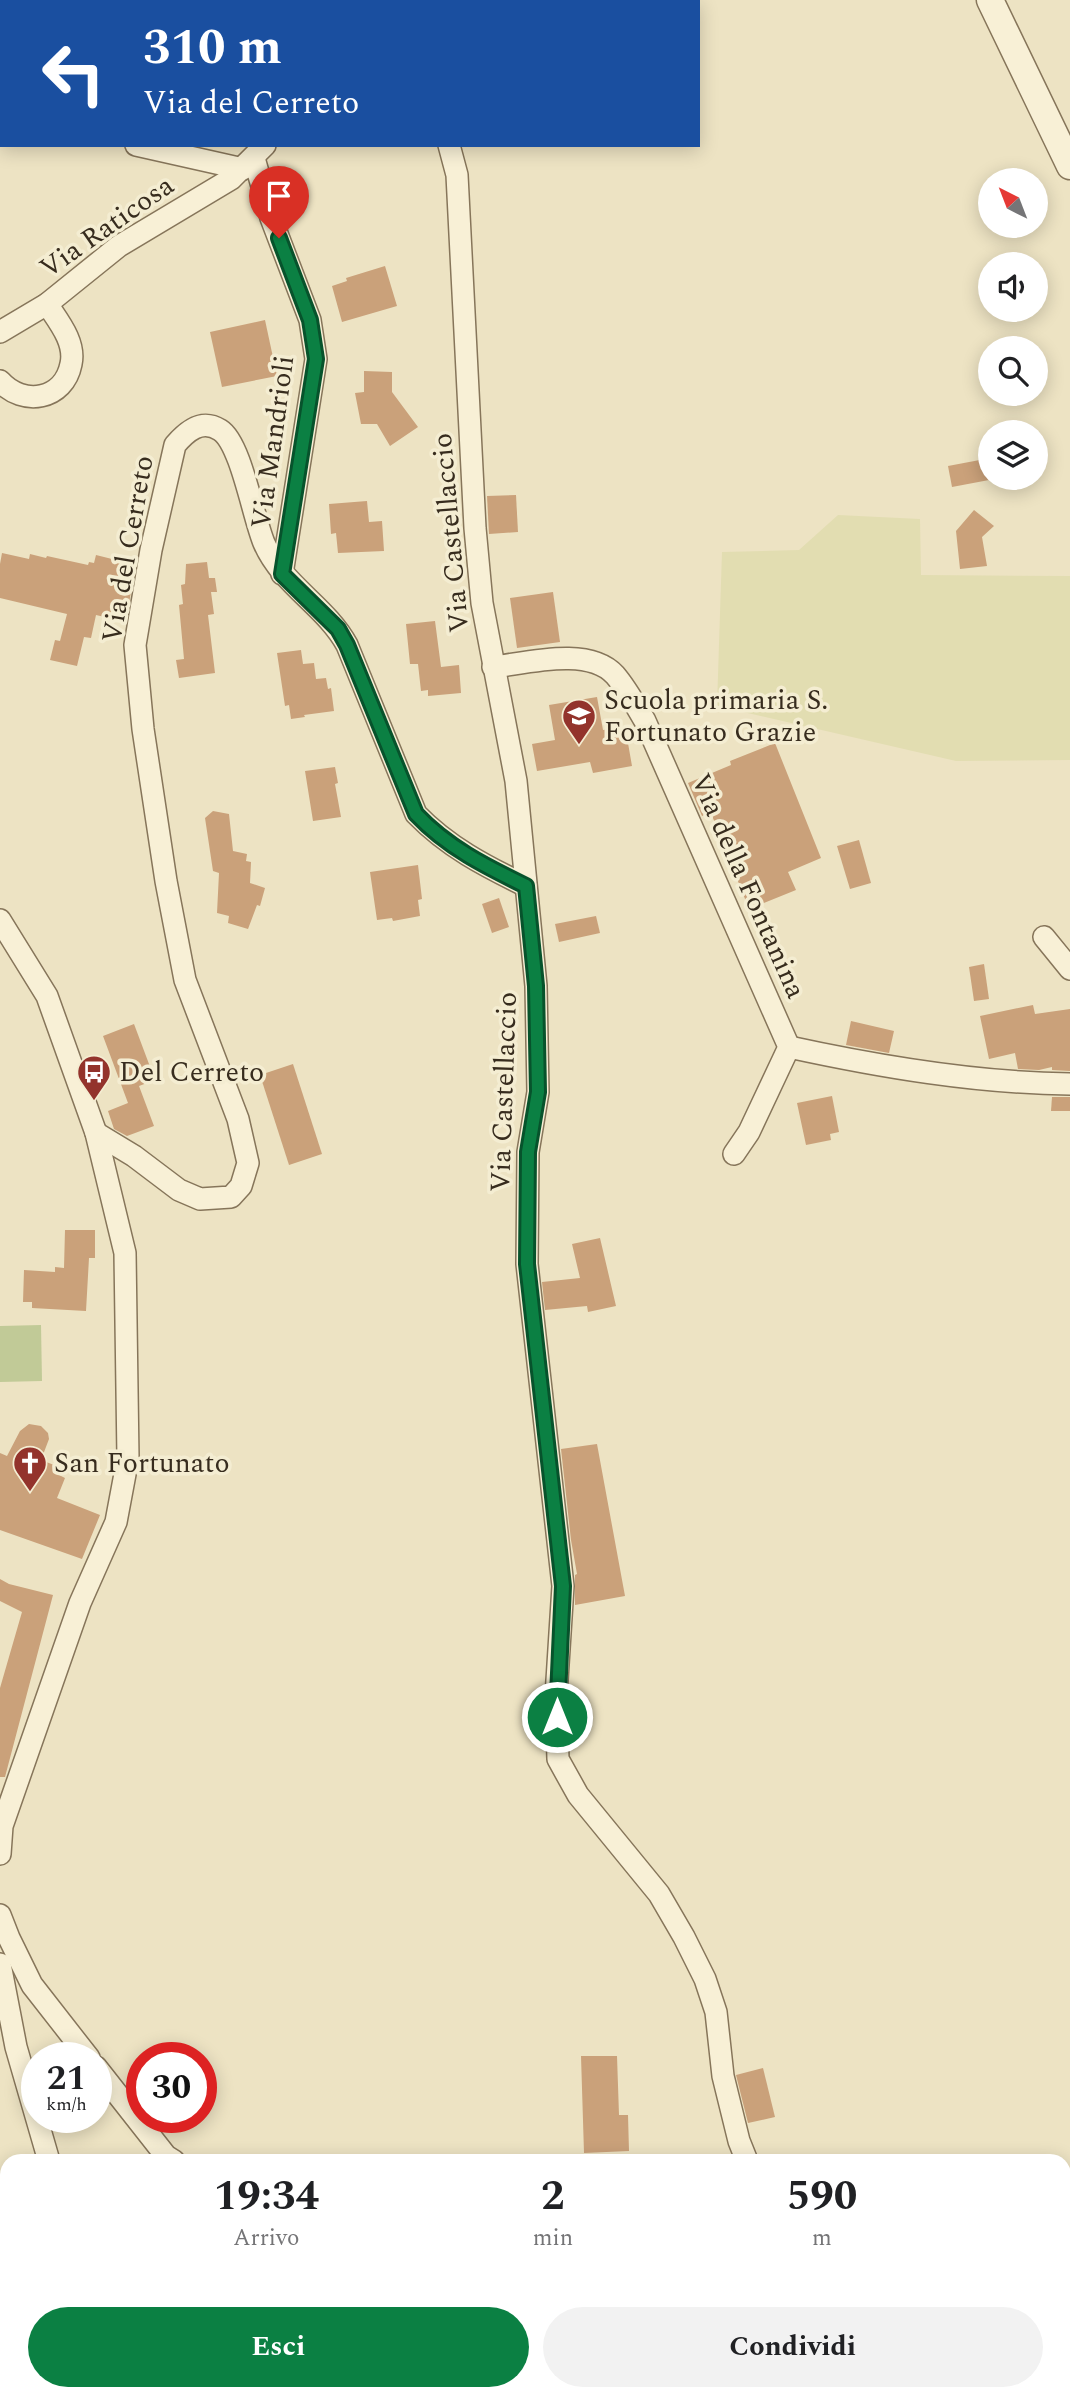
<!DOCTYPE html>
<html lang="it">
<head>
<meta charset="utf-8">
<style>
  :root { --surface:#fff; --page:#f2f2f2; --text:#202124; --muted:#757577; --accent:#0b8043 }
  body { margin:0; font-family:Spectral,serif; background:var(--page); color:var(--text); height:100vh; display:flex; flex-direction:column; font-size:26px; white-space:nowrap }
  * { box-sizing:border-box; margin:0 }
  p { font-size:23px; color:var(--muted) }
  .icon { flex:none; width:38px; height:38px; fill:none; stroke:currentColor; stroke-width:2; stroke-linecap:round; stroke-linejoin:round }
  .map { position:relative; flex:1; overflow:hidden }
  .sheet { position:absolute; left:0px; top:2154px; width:1071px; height:247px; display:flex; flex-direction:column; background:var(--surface); border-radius:21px 21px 0 0; box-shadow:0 4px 18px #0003 }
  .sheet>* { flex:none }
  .guide { position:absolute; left:0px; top:0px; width:700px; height:147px; box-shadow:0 4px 18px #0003; background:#1a4fa0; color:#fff; overflow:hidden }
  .needle { width:46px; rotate:318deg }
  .buttons { position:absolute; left:978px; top:168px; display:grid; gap:14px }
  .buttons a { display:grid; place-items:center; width:70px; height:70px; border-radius:50%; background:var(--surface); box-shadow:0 4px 18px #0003; font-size:35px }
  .speed { position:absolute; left:21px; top:2042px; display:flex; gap:14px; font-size:35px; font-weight:700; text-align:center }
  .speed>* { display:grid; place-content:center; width:91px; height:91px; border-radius:50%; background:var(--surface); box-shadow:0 4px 18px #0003; line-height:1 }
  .speed small { font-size:18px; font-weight:400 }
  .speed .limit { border:10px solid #d22; background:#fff; color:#111 }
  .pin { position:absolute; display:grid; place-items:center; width:60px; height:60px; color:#fff; margin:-72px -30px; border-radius:50% 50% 50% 0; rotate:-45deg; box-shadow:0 0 7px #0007 }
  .pin .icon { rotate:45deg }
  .me { position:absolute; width:77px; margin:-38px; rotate:0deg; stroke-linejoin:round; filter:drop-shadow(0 0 5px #0008) }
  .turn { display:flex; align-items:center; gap:24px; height:147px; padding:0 28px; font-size:32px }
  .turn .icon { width:91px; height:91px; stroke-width:2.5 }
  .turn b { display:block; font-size:49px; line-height:60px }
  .eta { display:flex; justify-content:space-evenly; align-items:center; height:119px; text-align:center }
  .eta b { font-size:42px; font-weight:700; line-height:49px }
  .button { display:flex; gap:14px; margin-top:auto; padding:14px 28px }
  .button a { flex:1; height:80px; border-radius:42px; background:var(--accent); color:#fff; font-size:28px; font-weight:700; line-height:80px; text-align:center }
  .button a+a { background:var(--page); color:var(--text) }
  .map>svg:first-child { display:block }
  .farmland { fill:#e2ddb1 }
  .green { fill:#c1ca97 }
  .building { fill:#caa17a }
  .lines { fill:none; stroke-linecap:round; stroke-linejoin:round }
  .minor-casing { stroke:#86755a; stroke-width:24 }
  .tertiary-casing { stroke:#86755a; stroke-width:29 }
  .minor { stroke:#f8f0d6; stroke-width:21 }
  .tertiary { stroke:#f8f0d6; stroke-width:26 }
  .route-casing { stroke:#07532c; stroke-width:18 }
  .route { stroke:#0b8043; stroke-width:12 }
  .labels { text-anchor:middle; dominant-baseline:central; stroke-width:7; stroke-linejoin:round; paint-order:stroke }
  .street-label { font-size:28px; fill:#372c1e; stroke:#f4edd2 }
  .poi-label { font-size:28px; fill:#372c1e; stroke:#f4edd2; text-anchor:start }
</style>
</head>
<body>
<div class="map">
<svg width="1070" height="2400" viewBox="0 0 1070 2400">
  <rect width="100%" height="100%" fill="#ede3c3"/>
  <path class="farmland" d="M 838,515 L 920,519 L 921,575 L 1070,576 L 1070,760 L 956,761 L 717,706 L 722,552 L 799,550 Z"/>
  <path class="green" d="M 41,1325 L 42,1381 L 0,1382 L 0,1326 Z"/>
  <g class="building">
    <path d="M 385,266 L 397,306 L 342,322 L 332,286 L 347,281 L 346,278 Z"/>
    <path d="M 265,320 L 277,376 L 222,387 L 210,332 Z"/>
    <path d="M 364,371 L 392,372 L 392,392 L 418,427 L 390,446 L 377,424 L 361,424 L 355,393 L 364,392 Z"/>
    <path d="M 985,459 L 989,480 L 952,487 L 948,466 Z"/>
    <path d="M 516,495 L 518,532 L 489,534 L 487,496 Z"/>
    <path d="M 367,501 L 369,522 L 382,521 L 384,551 L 338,553 L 336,533 L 331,534 L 329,504 Z"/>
    <path d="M 974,510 L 994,526 L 982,537 L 987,566 L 960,569 L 956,531 Z"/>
    <path d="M 2,553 L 29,559 L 30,554 L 46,558 L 47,556 L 88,565 L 89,562 L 94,563 L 96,555 L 120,561 L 119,569 L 128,571 L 126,577 L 133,579 L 126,622 L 96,615 L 91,638 L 84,637 L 77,666 L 50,660 L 55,640 L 60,641 L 67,614 L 0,598 L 0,564 Z"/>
    <path d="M 207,562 L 209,578 L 215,578 L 217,592 L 211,592 L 214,614 L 208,615 L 215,673 L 179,678 L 176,660 L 184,659 L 179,605 L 183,604 L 181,585 L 185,584 L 186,564 Z"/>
    <path d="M 553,592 L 560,642 L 517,648 L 510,598 Z"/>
    <path d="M 435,621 L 441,667 L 459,665 L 461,693 L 428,696 L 428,690 L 421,691 L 418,664 L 410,664 L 406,624 Z"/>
    <path d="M 301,650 L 303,664 L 314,663 L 316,679 L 326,678 L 328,689 L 331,688 L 334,711 L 304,715 L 305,717 L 291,719 L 289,705 L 285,706 L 277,653 Z"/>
    <path d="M 597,697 L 603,730 L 625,726 L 632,766 L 593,773 L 590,762 L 537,771 L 532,744 L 555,740 L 549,705 Z"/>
    <path d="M 775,743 L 821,858 L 788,872 L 796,890 L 749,909 L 711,813 L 702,816 L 688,783 L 731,765 L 730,761 Z"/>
    <path d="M 335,767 L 338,783 L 335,784 L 341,817 L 313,821 L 305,771 Z"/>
    <path d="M 213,811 L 229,814 L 233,851 L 247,854 L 246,861 L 251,862 L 250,883 L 265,888 L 260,906 L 257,905 L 248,929 L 228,923 L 229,916 L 217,913 L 219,873 L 213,871 L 205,818 Z"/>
    <path d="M 859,840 L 871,883 L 850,889 L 837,846 Z"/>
    <path d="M 418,865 L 422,899 L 418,900 L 420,916 L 393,921 L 392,918 L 377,920 L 370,872 Z"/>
    <path d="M 499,898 L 509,927 L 492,933 L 482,904 Z"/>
    <path d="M 596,916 L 600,933 L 559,942 L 555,924 Z"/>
    <path d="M 984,964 L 989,999 L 974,1001 L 969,967 Z"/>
    <path d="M 1033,1005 L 1035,1014 L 1070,1009 L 1070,1071 L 1052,1070 L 1052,1067 L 1039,1070 L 1018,1069 L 1015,1053 L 989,1059 L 980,1016 Z"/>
    <path d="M 851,1021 L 894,1031 L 889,1053 L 846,1045 Z"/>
    <path d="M 134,1024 L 155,1080 L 139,1086 L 154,1126 L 127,1136 L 114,1129 L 108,1111 L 128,1103 L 103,1036 Z"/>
    <path d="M 293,1064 L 322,1154 L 289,1165 L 260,1075 Z"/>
    <path d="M 832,1096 L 839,1132 L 830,1134 L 831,1140 L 806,1145 L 797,1103 Z"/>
    <path d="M 1052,1097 L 1070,1097 L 1070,1111 L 1051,1111 Z"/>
    <path d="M 65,1230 L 95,1230 L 95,1258 L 89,1258 L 86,1311 L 32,1308 L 32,1302 L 23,1302 L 24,1270 L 55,1272 L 55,1267 L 64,1268 Z"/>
    <path d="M 600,1238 L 616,1306 L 588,1312 L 587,1306 L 545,1310 L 542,1282 L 580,1278 L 572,1244 Z"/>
    <path d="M 29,1424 L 41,1426 L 48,1433 L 49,1439 L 41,1460 L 62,1468 L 59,1475 L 65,1478 L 57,1498 L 100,1515 L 82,1559 L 0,1530 L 0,1453 L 7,1456 L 20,1431 Z"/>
    <path d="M 597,1444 L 625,1596 L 575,1605 L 575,1575 L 577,1574 L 571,1540 L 561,1449 Z"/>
    <path d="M 0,1579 L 9,1584 L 53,1595 L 5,1777 L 0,1777 L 0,1688 L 22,1612 L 0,1601 Z"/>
    <path d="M 581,2056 L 617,2056 L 619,2115 L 628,2115 L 629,2151 L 584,2153 Z"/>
    <path d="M 763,2068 L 775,2117 L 748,2123 L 736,2075 Z"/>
  </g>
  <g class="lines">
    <g class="minor-casing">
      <g id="minor">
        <path d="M 394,0 L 395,2"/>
        <path d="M 302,2 L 302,0"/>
        <path d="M 0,114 L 2,115"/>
        <path d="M 136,145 L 243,169"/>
        <path d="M 449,145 L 457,175 L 475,528 L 482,603 L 516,781 L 536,986 L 538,1092 L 528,1152 L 527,1264 L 563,1586 L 556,1696 L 558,1759 L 578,1795 L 659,1894 L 684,1937 L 705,1979 L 716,2012 L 723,2076 L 739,2141 L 747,2161"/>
        <path d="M 254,158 L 271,218 L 310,320 L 316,359 L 282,574"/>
        <path d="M 0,332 L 47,304 L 119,246 L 231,179 L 265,145"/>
        <path d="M 0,381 C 23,407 64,400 71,364 C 76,342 58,321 47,304"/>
        <path d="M 493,667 C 527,663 589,646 615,675 C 627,689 636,706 645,721 L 789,1047 L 749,1132 L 734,1154"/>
        <path d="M 0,920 L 47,996 L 96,1133 L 125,1253 L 128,1458 L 116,1522 L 80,1603 L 2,1826 L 0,1854"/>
        <path d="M 1044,937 L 1070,969"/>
        <path d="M 789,1047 C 881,1067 976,1083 1070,1084"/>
        <path d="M 96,1133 L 134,1156 L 179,1190 L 200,1199 L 231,1197 L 241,1186 L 248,1163 L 238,1119 L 185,980 L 166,881 L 143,729 L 135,645 L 151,550 L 175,445 C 186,432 201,418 220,430 C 241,443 253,517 264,543 C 282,585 326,606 347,645 L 416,814 C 448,847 485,866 526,886"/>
        <path d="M 0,1915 L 9,1938 L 32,1985 L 89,2058"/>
        <path d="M 0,1964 L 16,2047 L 49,2161"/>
        <path d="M 96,2067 L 166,2156 L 174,2161"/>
        <path d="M 102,2394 L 103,2400"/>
        <path d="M 697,2394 L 702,2400"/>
        <path d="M 784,2394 L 785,2400"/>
      </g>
    </g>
    <g class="tertiary-casing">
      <path id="tertiary" d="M 990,0 L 1070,166"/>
    </g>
    <use href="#minor" class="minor"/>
    <use href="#tertiary" class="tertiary"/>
  </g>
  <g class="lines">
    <g class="route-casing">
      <path id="route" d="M 279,238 L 310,320 L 316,359 L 282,574 L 338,629 L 347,645 L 416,814 C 447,847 485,866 526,886 L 536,986 L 538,1092 L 528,1152 L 527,1264 L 563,1586 L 557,1717"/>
    </g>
    <use href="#route" class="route"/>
  </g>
  <defs>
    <g id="school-pin" transform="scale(1.75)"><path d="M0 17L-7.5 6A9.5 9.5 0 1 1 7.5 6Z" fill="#93332c" stroke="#f4edd2"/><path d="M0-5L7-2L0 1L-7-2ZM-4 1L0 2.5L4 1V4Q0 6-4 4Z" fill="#fff"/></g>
    <g id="bus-pin" transform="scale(1.75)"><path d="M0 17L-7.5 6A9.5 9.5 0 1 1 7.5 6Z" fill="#93332c" stroke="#f4edd2"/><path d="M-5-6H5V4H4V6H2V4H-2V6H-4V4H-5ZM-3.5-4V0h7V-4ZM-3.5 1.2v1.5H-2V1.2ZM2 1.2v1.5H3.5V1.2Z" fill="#fff"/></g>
    <g id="church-pin" transform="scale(1.75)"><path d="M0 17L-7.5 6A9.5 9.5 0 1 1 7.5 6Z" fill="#93332c" stroke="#f4edd2"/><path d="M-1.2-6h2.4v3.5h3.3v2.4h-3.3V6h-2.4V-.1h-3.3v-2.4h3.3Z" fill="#fff"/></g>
  </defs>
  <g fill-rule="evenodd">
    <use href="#school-pin" x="579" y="716"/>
    <use href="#bus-pin" x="94" y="1072"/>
    <use href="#church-pin" x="30" y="1463"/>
  </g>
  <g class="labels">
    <g class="street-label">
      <text transform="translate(107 227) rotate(-35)">Via Raticosa</text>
      <text transform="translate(273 442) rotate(-82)">Via Mandrioli</text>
      <text transform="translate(451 533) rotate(-95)">Via Castellaccio</text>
      <text transform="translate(128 549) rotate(-80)">Via del Cerreto</text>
      <text transform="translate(748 886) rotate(66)">Via della Fontanina</text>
      <text transform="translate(504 1092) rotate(-88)">Via Castellaccio</text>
    </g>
    <g class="poi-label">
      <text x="604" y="700">Scuola primaria S.<tspan x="604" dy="32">Fortunato Grazie</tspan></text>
      <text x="119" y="1072">Del Cerreto</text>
      <text x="54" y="1463">San Fortunato</text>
    </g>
  </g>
</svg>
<div class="buttons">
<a><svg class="needle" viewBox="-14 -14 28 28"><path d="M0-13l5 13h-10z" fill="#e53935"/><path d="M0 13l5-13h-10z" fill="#757577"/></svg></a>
<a><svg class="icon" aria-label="sound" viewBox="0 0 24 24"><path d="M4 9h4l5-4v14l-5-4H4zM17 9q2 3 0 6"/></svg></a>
<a><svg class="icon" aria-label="search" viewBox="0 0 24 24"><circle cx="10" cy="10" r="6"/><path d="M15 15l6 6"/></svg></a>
<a><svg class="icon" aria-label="layers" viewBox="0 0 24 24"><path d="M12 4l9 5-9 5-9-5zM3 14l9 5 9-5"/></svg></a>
</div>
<div class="speed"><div>21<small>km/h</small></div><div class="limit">30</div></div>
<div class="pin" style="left:279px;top:238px;background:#d93025"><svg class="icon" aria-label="arrive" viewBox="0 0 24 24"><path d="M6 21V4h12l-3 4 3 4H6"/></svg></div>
<svg class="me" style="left:557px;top:1717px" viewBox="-20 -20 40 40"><circle r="17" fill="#0b8043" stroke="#fff" stroke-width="3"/><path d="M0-11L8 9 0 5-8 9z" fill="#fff"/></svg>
<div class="guide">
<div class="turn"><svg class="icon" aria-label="left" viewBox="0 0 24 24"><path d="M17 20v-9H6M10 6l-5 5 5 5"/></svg><div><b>310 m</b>Via del Cerreto</div></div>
</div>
<section class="sheet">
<div class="eta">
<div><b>19:34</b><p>Arrivo</p></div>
<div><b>2</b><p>min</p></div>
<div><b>590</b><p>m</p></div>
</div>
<div class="button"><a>Esci</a><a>Condividi</a></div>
</section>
</div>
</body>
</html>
